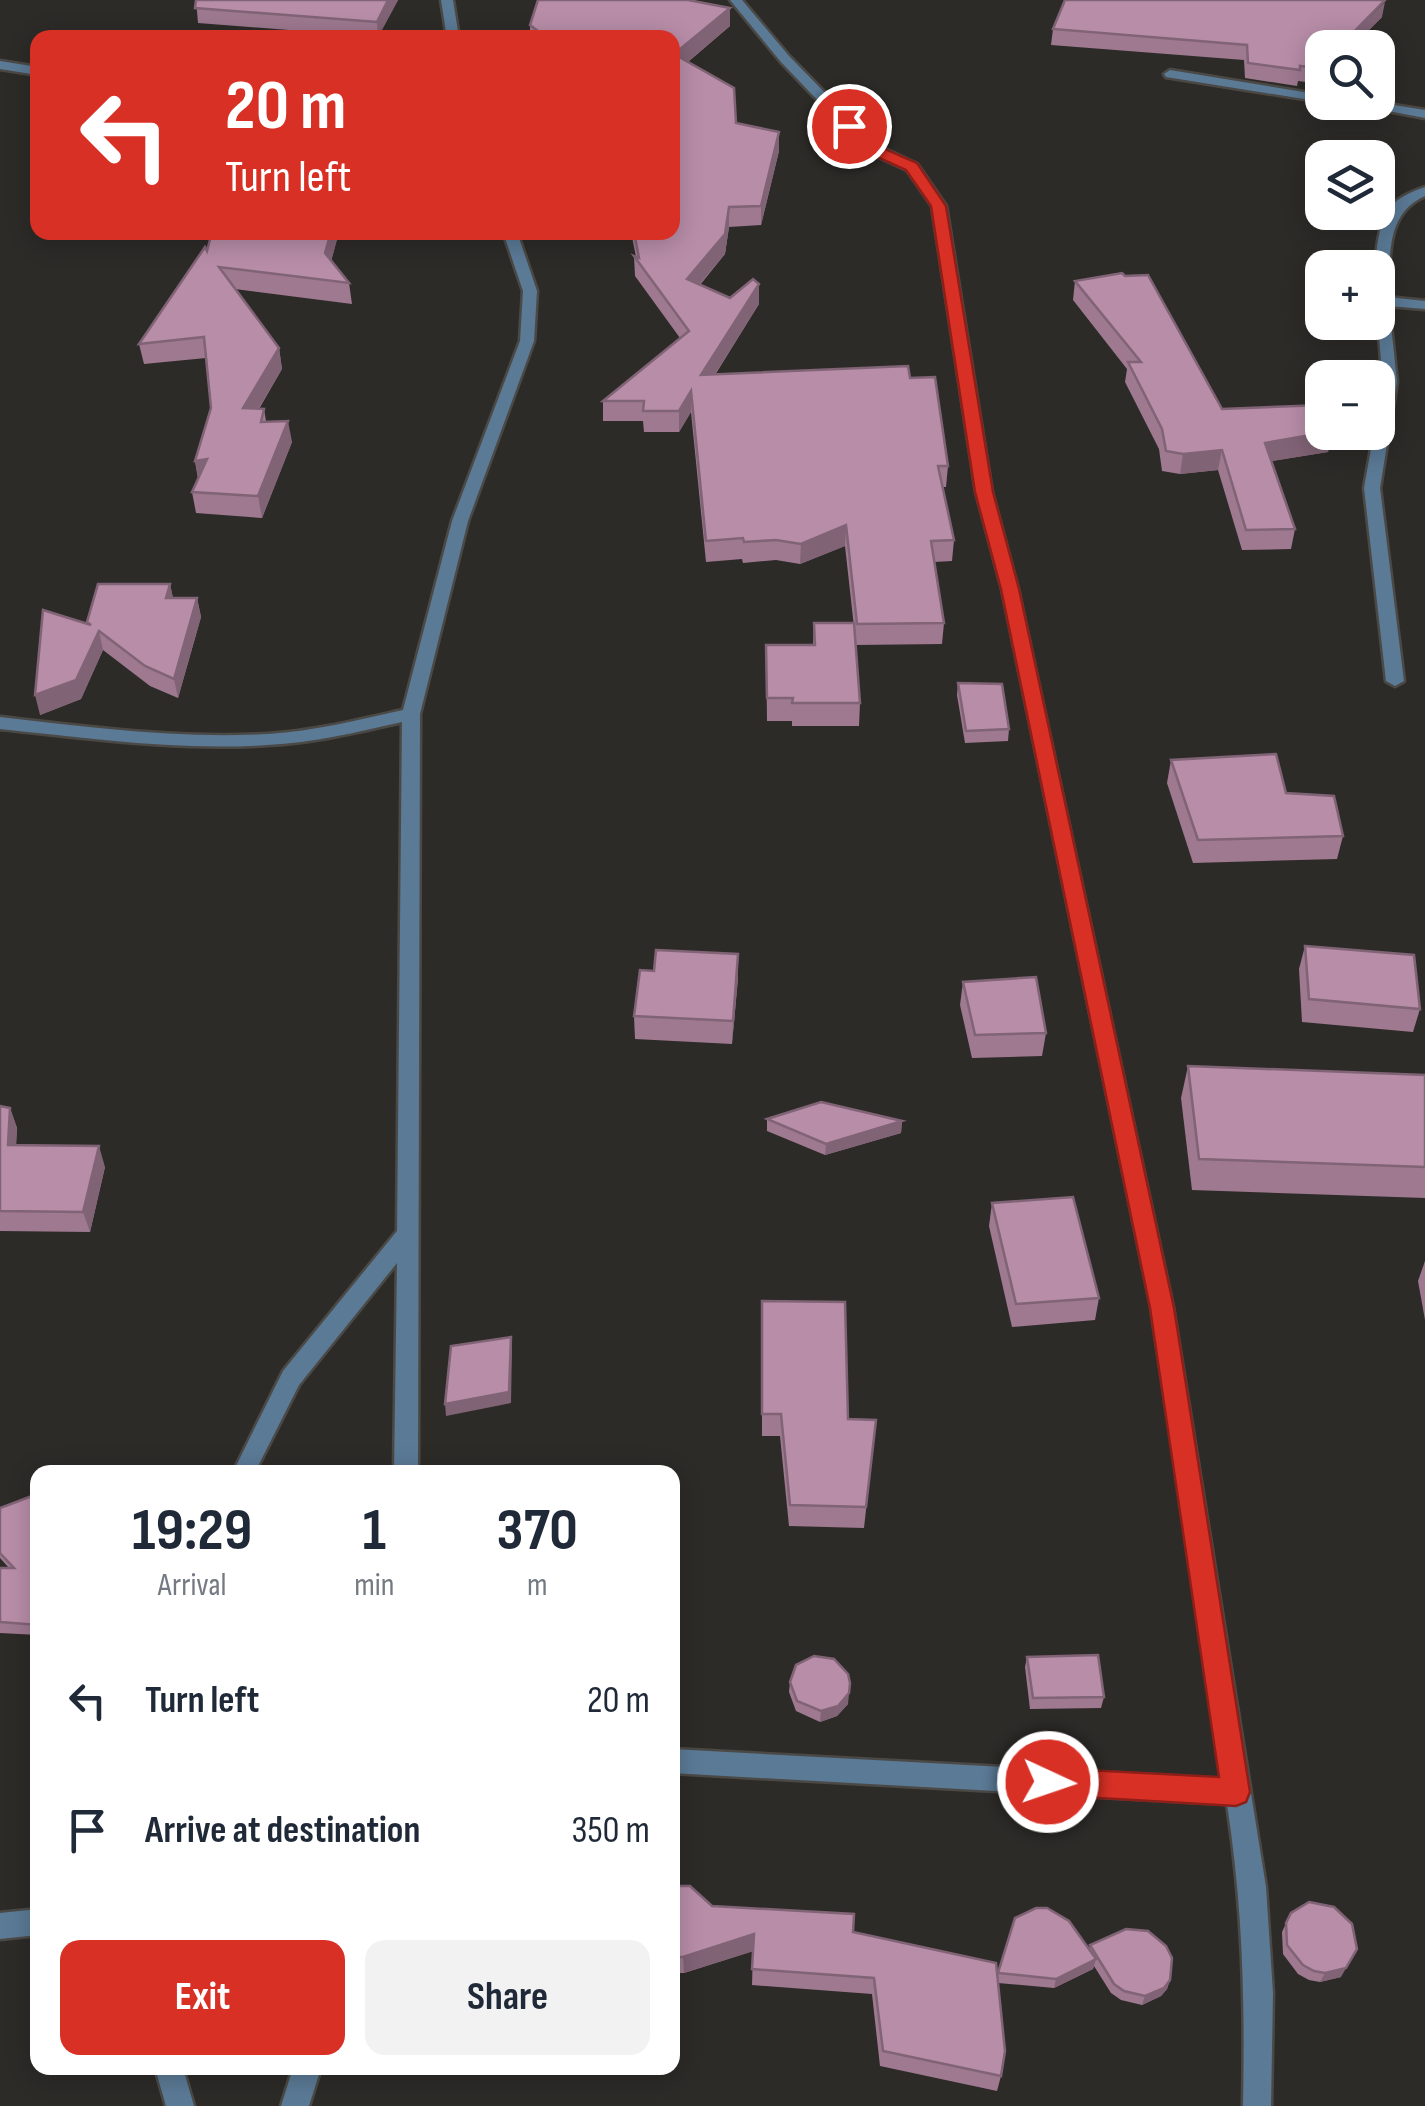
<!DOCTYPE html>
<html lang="en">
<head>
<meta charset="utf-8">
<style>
  :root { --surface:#fff; --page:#f2f2f3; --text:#1f2937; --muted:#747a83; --accent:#d93025 }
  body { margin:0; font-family:"Sofia Sans Condensed",sans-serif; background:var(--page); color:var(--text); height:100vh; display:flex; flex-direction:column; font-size:38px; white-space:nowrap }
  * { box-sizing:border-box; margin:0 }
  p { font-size:32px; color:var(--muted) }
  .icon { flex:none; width:55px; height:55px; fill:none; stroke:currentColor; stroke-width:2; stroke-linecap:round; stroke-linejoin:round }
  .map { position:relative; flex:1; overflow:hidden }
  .panel { position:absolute; left:30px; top:1465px; width:650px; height:610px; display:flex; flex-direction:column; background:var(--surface); border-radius:20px; box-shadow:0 5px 25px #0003 }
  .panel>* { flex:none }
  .guide { position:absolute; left:30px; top:30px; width:650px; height:210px; border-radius:20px; box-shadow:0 5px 25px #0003; background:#d93025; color:#fff; overflow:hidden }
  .tools { position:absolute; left:1305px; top:30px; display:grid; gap:20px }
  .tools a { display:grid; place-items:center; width:90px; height:90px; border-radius:20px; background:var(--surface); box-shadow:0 5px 25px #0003; font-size:50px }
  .pin { position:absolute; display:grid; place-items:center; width:85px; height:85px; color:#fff; margin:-42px; border:5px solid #fff; border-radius:50%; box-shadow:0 2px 10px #0007 }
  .me { position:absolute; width:110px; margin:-55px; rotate:93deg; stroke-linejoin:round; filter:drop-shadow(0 0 8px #0008) }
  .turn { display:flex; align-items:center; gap:35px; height:210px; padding:0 30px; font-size:45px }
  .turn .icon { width:130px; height:130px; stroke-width:2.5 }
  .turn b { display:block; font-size:70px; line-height:85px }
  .eta { display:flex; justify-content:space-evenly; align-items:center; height:170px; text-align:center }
  .eta b { font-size:60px; font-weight:700; line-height:70px }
  .action { display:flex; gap:20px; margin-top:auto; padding:20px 30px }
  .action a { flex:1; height:115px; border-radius:20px; background:var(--accent); color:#fff; font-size:40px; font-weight:700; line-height:115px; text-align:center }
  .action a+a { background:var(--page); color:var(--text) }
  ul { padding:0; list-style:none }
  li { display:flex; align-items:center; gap:30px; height:130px; padding:0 30px }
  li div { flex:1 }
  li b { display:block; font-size:38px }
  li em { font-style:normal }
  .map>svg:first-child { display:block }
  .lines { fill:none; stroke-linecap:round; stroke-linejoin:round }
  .street-casing { stroke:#4b4946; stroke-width:5 }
  .street { fill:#5b7a96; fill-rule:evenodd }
  .wall { fill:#9e7990 }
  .shaded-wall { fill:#816376 }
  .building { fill:#b88da8; stroke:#816376; stroke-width:2.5 }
  .route { fill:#d93025; stroke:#8d1f18; stroke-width:2.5 }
</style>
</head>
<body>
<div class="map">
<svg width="1425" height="2106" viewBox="0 0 1425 2106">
  <rect width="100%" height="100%" fill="#2d2b28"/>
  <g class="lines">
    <g class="street-casing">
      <g id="street">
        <path d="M 441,0 L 453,0 L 459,38 L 447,38 Z"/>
        <path d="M 730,0 L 742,0 L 789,56 L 876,145 L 917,164 L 946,206 L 992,492 L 1018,589 L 1173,1307 L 1266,1887 L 1273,1993 L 1271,2106 L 1243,2106 C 1245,2000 1243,1909 1227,1804 L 672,1773 L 672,1749 L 1223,1779 L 1151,1307 L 1002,589 L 976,492 L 932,206 L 907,170 L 866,151 L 781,62 Z"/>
        <path d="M 0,61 L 38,67 L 38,75 L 0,69 Z"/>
        <path d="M 1170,70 L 1322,95 L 1323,102 L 1166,77 L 1164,74 Z"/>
        <path d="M 1341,102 L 1375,102 L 1425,110 L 1425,118 Z"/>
        <path d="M 1425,187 L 1425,196 C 1384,214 1391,259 1388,297 L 1425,301 L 1425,309 L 1389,306 L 1397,382 L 1380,488 L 1404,681 L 1395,686 L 1386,681 L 1364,488 L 1374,432 L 1378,432 C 1378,414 1383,396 1382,379 C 1381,332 1365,253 1387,212 C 1395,198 1411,192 1425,187 Z"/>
        <path d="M 503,232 L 517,232 L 537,291 L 534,341 L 468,521 L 420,714 L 418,1472 L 394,1472 L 397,1263 L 299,1385 L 255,1472 L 233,1472 L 283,1371 L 397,1231 L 402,722 C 357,732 313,743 267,745 C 178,751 88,738 0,729 L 0,717 C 89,727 178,739 268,734 C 314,731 358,720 403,710 L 452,521 L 520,341 L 523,291 Z"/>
        <path d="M 38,1909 L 38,1935 L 0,1939 L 0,1913 Z"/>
        <path d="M 155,2068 L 183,2068 L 194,2106 L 166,2106 Z"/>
        <path d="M 293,2068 L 321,2068 L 309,2106 L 281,2106 Z"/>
      </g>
    </g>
    <use href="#street" class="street"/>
  </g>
  <g class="wall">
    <path d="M 196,0 L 398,0 L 378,37 L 198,23 Z"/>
    <path d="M 1382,17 L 1351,48 L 1322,48 L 1322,75 L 1314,83 L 1298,81 L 1297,86 L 1245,78 L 1244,60 L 1051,45 L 1053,29 Z"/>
    <path d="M 530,25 L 730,26 L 688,62 L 736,123 L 779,151 L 761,225 L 729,227 L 725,254 L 700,285 L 730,298 L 759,284 L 759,304 L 715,375 L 910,378 L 948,466 L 946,487 L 943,487 L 954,540 L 952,561 L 934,562 L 944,623 L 942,644 L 856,645 L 845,546 L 800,564 L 776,560 L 743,563 L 742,559 L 706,562 L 691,412 L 679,432 L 644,432 L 643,421 L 603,421 L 603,401 L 680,338 L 635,276 L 634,256 L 636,257 L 631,232 L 672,232 L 672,38 L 530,38 Z"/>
    <path d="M 212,232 L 339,232 L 331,261 L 349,283 L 352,304 L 235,289 L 279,348 L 282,369 L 259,409 L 264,409 L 266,421 L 292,442 L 262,518 L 196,513 L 192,492 L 198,479 L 195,461 L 211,408 L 206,358 L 144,364 L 139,344 L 207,251 Z"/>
    <path d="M 1075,281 L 1222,409 L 1332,432 L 1328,452 L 1271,461 L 1295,529 L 1291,549 L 1242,550 L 1218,470 L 1180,474 L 1162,471 L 1159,449 L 1125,382 L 1127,369 L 1073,300 Z"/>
    <path d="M 170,584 L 173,598 L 197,598 L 201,617 L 178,698 L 150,686 L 103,650 L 81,699 L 40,715 L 87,624 L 87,622 Z"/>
    <path d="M 814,623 L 860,703 L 859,726 L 792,726 L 792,721 L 767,721 L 766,645 L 813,645 Z"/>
    <path d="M 958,683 L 1009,729 L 1008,741 L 965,743 L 957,695 Z"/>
    <path d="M 1171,760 L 1286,793 L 1343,836 L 1337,859 L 1193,863 L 1167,783 Z"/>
    <path d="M 1305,946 L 1420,1009 L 1413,1032 L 1302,1022 L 1299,969 Z"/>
    <path d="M 738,978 L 732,1044 L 635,1039 L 634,1016 Z"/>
    <path d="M 963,982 L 1046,1033 L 1042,1056 L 972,1058 L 960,1005 Z"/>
    <path d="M 1188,1066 L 1425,1075 L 1425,1198 L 1192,1190 L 1181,1098 Z"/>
    <path d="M 0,1106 L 10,1108 L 17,1128 L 16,1145 L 105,1167 L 90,1232 L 0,1231 Z"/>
    <path d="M 767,1119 L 902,1121 L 901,1133 L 825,1155 L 767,1131 Z"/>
    <path d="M 992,1203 L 1099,1298 L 1095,1320 L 1012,1327 L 989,1226 Z"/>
    <path d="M 1425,1261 L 1425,1320 L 1418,1281 Z"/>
    <path d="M 762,1301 L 848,1419 L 876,1420 L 864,1528 L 789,1526 L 780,1436 L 762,1436 Z"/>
    <path d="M 38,1500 L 38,1635 L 0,1633 L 0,1570 L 9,1568 L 0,1558 L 0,1508 Z"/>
    <path d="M 1027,1657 L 1104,1697 L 1101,1708 L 1030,1709 L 1025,1667 Z"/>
    <path d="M 790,1682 L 848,1704 L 837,1716 L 820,1722 L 796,1711 L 789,1692 Z"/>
    <path d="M 672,1886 L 712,1906 L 853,1932 L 997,1976 L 1015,1918 L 1089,1949 L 1090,1945 L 1170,1980 L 1167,1989 L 1161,1996 L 1142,2005 L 1121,2000 L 1111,1993 L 1094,1966 L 1093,1969 L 1054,1988 L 998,1983 L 1001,2076 L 997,2091 L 880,2066 L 872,1994 L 752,1985 L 753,1951 L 684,1973 L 672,1973 Z"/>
    <path d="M 1291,1913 L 1341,1977 L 1320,1982 L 1309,1980 L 1298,1974 L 1283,1954 L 1282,1932 Z"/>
  </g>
  <g class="shaded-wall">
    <path d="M 388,0 L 398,0 L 378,37 L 377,22 Z"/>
    <path d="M 1385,2 L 1382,17 L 1351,48 L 1338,48 Z"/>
    <path d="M 730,8 L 730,26 L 674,73 L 674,54 Z"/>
    <path d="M 1322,62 L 1322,75 L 1314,83 L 1317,68 Z"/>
    <path d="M 779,132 L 779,151 L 761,225 L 761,206 Z"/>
    <path d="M 729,207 L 729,227 L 725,254 L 687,299 L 687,279 Z"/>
    <path d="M 331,232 L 339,232 L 328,273 L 325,253 Z"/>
    <path d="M 759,284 L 759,304 L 701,396 L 701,375 Z"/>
    <path d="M 279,348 L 282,369 L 246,429 L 243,408 Z"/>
    <path d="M 691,391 L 691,412 L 679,432 L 679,411 Z"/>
    <path d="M 288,421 L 292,442 L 262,518 L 258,496 Z"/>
    <path d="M 1332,432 L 1328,452 L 1261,463 L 1265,443 Z"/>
    <path d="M 1222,450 L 1218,470 L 1180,474 L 1183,454 Z"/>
    <path d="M 207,459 L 199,482 L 195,461 Z"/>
    <path d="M 846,525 L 845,546 L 800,564 L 801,544 Z"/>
    <path d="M 170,584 L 174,604 L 166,598 Z"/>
    <path d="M 197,598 L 201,617 L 178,698 L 174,679 Z"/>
    <path d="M 99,631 L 103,650 L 81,699 L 40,715 L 35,695 Z"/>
    <path d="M 738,954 L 738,978 L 732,1044 L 733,1021 Z"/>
    <path d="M 10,1108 L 17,1128 L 15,1165 L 8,1145 Z"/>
    <path d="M 902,1121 L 901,1133 L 825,1155 L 826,1144 Z"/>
    <path d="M 99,1146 L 105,1167 L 90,1232 L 83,1212 Z"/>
    <path d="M 511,1337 L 512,1349 L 511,1403 L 446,1416 L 445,1404 Z"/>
    <path d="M 850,1683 L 848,1704 L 837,1716 L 820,1722 L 821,1711 Z"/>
    <path d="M 754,1934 L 754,1951 L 684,1973 L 683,1957 Z"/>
    <path d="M 1357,1949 L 1341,1977 L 1320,1982 L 1325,1973 Z"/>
    <path d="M 1096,1959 L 1093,1969 L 1054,1988 L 1056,1979 Z"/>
    <path d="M 1170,1980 L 1167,1989 L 1161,1996 L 1142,2005 L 1145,1996 Z"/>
  </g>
  <g class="building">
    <path d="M 196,0 L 388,0 L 377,22 L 195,8 Z"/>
    <path d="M 538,0 L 688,0 L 730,8 L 674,54 L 734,88 L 736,123 L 779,132 L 761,206 L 729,207 L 725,234 L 687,279 L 730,298 L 753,279 L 759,284 L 701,375 L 908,366 L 910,378 L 935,377 L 948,466 L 938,466 L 954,540 L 931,541 L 944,623 L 857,624 L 846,525 L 801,544 L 776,540 L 744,542 L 743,538 L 706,541 L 691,391 L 679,411 L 643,411 L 644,401 L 603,401 L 689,331 L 634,256 L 639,258 L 634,232 L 672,232 L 672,38 L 547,38 L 530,25 Z"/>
    <path d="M 1065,0 L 1385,0 L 1338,48 L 1322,48 L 1322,62 L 1317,68 L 1300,66 L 1300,70 L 1248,63 L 1247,45 L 1053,29 Z"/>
    <path d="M 212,232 L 331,232 L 325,253 L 349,283 L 219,267 L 279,348 L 243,408 L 264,409 L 261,422 L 288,421 L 258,496 L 192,492 L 207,459 L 195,461 L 211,408 L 204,337 L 139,344 L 205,247 L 207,251 Z"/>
    <path d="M 1122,273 L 1125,276 L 1148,275 L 1222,409 L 1322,405 L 1322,432 L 1328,432 L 1265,443 L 1295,529 L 1246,530 L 1222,450 L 1183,454 L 1166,451 L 1162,429 L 1128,362 L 1141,362 L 1075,281 Z"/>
    <path d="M 98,584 L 170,584 L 166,598 L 197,598 L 174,679 L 145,666 L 99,631 L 76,680 L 35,695 L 43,610 L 91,625 L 87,622 Z"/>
    <path d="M 814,623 L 854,623 L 860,703 L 792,703 L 793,698 L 767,698 L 766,645 L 815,645 Z"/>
    <path d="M 958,683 L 1002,684 L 1009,729 L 966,731 Z"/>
    <path d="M 1276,754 L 1286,793 L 1334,796 L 1343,836 L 1198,840 L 1171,760 Z"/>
    <path d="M 1305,946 L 1414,955 L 1420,1009 L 1309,999 Z"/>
    <path d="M 656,950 L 738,954 L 733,1021 L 634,1016 L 640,970 L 654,971 Z"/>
    <path d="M 1036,977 L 1046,1033 L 975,1035 L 963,982 Z"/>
    <path d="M 1188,1066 L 1425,1075 L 1425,1167 L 1199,1159 Z"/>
    <path d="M 821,1102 L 902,1121 L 826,1144 L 767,1119 Z"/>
    <path d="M 0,1106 L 10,1108 L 8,1145 L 99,1146 L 83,1212 L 0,1211 Z"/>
    <path d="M 1073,1197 L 1099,1298 L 1016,1304 L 992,1203 Z"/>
    <path d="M 762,1301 L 845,1302 L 848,1419 L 876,1420 L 866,1507 L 790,1505 L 781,1414 L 762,1414 Z"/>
    <path d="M 511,1337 L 509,1392 L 445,1404 L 451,1346 Z"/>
    <path d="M 32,1496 L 38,1500 L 38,1566 L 36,1570 L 38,1570 L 38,1625 L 0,1622 L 0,1570 L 1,1568 L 14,1568 L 0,1553 L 0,1508 Z"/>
    <path d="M 1098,1655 L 1104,1697 L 1033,1698 L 1027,1657 Z"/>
    <path d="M 814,1656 L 834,1659 L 848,1674 L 850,1683 L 849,1693 L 838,1706 L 821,1711 L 797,1701 L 790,1682 L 796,1665 Z"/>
    <path d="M 672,1886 L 690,1886 L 712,1906 L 854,1914 L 853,1932 L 996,1963 L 1005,2051 L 1001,2076 L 883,2051 L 874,1978 L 752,1969 L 754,1934 L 683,1957 L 672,1957 Z"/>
    <path d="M 1309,1902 L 1334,1907 L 1352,1924 L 1357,1949 L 1346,1968 L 1325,1973 L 1314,1971 L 1303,1965 L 1287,1945 L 1286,1923 L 1291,1913 Z"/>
    <path d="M 1036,1908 L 1047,1908 L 1069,1921 L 1096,1959 L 1056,1979 L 998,1973 L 1015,1918 Z"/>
    <path d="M 1126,1929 L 1148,1931 L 1166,1946 L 1172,1958 L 1170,1980 L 1164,1988 L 1145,1996 L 1124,1991 L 1114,1984 L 1090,1945 Z"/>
  </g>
  <path class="route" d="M 844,123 L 854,123 L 876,145 L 917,163 L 946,206 L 993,492 L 1019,589 L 1174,1308 L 1250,1792 L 1246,1802 L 1236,1806 L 1048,1795 L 1038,1791 L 1033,1782 L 1038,1772 L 1048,1768 L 1219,1777 L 1150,1308 L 1001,589 L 975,492 L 931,206 L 906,170 L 866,152 L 844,129 Z"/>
</svg>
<div class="tools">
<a><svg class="icon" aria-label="search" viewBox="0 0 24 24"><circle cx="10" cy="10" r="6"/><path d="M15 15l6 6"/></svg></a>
<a><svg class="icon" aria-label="layers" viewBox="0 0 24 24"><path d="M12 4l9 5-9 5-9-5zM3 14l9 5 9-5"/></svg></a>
<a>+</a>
<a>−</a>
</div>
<div class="pin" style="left:849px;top:126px;background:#d93025"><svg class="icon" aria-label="arrive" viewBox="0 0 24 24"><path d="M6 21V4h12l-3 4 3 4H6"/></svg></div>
<svg class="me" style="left:1048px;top:1782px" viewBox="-20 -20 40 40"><circle r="17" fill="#d93025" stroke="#fff" stroke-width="3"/><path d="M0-11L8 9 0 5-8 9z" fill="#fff"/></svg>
<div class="guide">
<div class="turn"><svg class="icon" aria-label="left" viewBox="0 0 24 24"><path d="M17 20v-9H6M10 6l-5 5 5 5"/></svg><div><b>20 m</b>Turn left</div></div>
</div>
<section class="panel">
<div class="eta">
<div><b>19:29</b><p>Arrival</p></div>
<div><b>1</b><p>min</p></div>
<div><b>370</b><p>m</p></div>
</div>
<ul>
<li><svg class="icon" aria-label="left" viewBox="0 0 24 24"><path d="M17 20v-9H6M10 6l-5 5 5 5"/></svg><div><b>Turn left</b></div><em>20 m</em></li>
<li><svg class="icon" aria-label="arrive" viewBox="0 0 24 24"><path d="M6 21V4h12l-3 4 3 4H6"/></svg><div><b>Arrive at destination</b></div><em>350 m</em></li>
</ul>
<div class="action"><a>Exit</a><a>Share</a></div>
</section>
</div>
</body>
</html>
